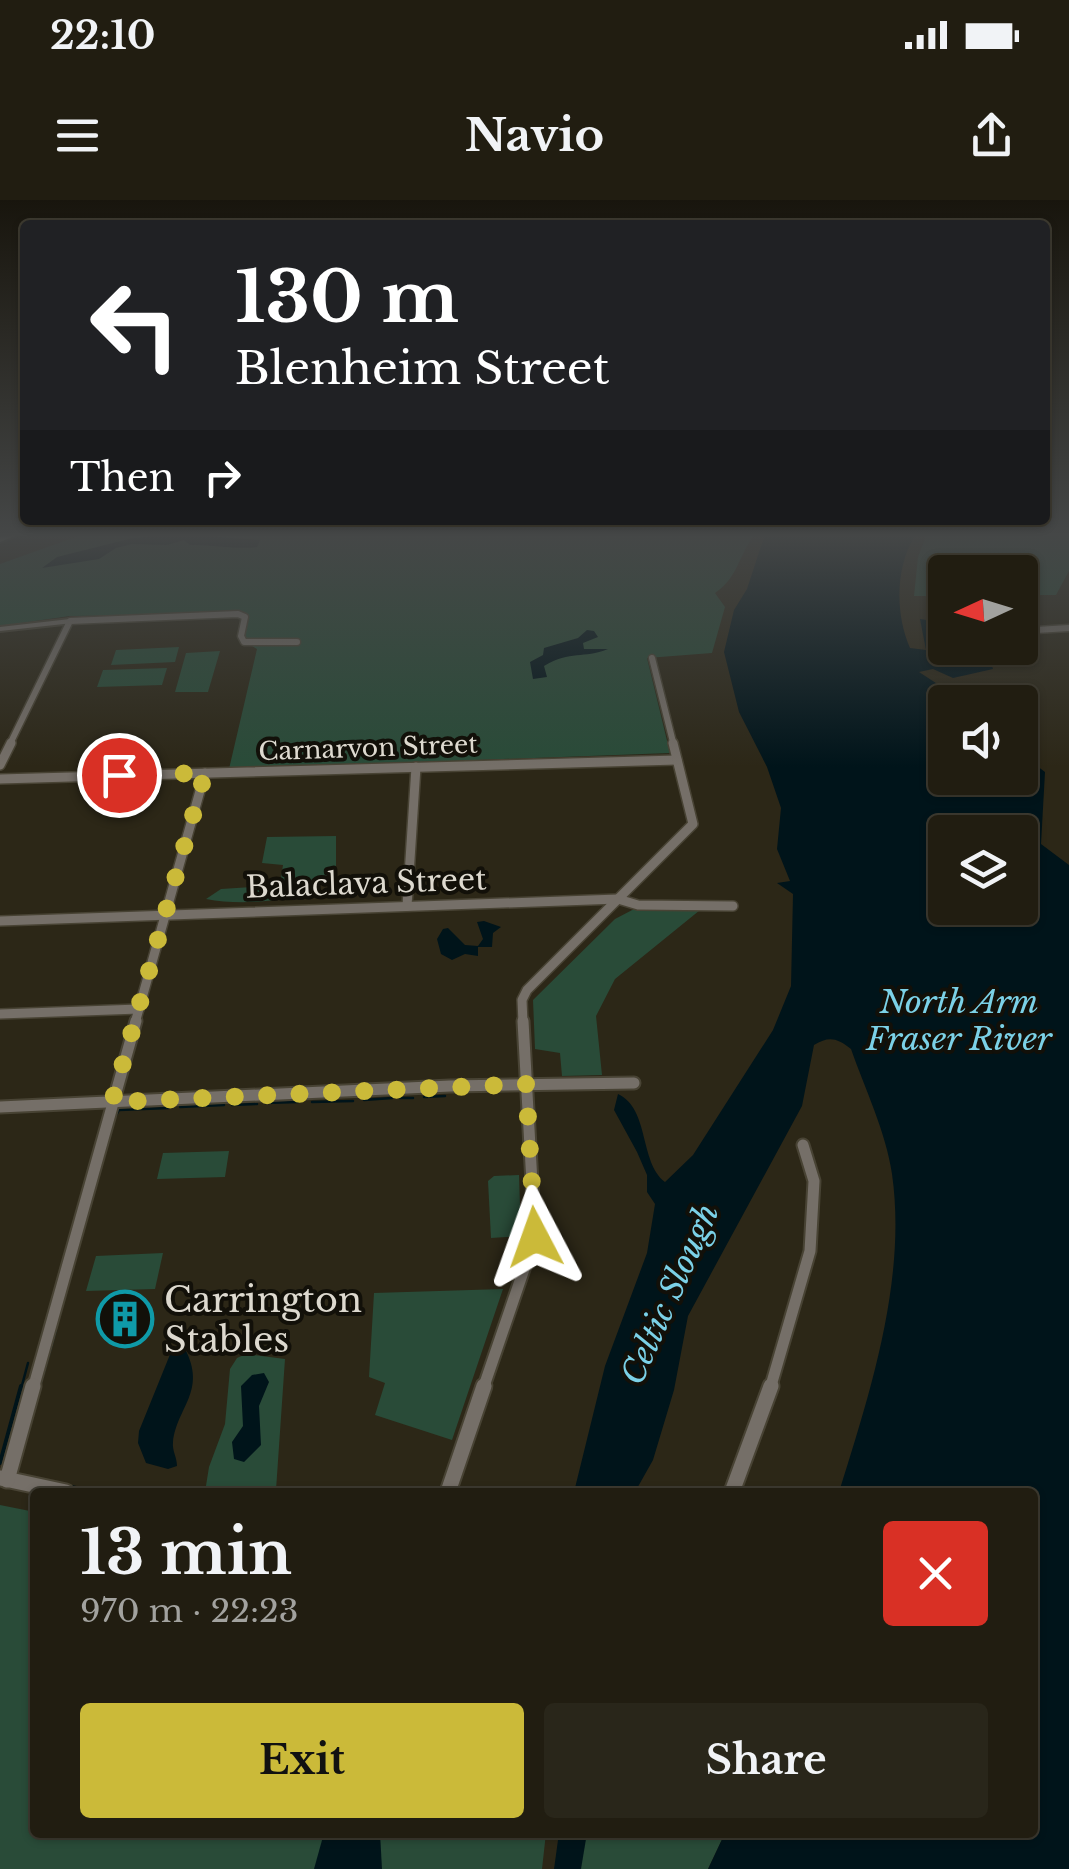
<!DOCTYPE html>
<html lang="en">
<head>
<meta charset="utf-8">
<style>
  :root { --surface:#211d11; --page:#29261a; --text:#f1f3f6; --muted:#a2a29f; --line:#3e3b31; --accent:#cbba39 }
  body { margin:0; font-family:"Libre Baskerville",serif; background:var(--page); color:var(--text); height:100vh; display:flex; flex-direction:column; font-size:38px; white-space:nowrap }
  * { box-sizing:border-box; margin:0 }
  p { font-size:32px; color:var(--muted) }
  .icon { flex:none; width:55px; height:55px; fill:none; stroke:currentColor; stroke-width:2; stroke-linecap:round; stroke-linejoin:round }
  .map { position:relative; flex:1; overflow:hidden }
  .side { position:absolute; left:30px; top:1288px; width:1008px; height:350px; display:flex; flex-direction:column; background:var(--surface); border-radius:10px; box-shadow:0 2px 8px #0004,0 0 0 2px var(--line) }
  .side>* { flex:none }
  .guide { position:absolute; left:20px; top:20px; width:1030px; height:305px; border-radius:10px; box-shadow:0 2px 8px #0004,0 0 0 2px var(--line); background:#202124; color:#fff; overflow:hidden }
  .needle { width:65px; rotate:266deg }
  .fabs { position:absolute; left:928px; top:355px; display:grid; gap:20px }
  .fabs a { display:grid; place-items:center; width:110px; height:110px; border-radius:10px; background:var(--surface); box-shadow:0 2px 8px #0004,0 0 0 2px var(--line); font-size:50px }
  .pin { position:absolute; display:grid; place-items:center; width:85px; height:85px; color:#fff; margin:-42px; border:5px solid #fff; border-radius:50%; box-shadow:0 2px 10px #0007 }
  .me { position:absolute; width:110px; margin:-55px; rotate:356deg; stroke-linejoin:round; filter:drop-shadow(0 0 8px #0008) }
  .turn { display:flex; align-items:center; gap:35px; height:210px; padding:0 50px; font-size:45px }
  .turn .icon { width:130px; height:130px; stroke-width:2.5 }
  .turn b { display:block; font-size:70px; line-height:85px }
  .then { display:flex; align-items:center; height:95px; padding:0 50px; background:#0003; gap:20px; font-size:38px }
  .round { display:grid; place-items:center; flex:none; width:105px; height:105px; border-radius:10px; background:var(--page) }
  .overview { display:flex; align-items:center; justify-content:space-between; height:170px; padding:0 50px }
  h1 { font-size:60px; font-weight:800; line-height:75px }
  .action { display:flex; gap:20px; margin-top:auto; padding:20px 50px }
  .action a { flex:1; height:115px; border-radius:10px; background:var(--accent); color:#111; font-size:40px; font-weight:800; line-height:115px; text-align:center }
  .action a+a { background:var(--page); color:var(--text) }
  .status { display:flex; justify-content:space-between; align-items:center; height:70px; padding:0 50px; background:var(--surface); direction:ltr }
  .status svg { height:28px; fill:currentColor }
  header { display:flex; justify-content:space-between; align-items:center; height:130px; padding:0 50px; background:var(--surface); font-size:45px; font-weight:800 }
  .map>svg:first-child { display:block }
  .green { fill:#294b38 }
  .water { fill:#00141a; fill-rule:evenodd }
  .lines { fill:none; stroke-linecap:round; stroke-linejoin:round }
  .stream-far1 { stroke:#00141a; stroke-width:2.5 }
  .stream { stroke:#00141a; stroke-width:4 }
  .building { fill:#614f59; stroke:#aa95a0; stroke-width:2.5 }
  .minor-far3-casing { stroke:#484334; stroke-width:9 }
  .minor-far2-casing { stroke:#484334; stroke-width:12 }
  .minor-far1-casing { stroke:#484334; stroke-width:15 }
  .minor-casing { stroke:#484334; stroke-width:19 }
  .tertiary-casing { stroke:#484334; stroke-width:4 }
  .secondary-casing { stroke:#484334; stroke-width:4 }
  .minor-far3 { stroke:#756f68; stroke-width:6 }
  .minor-far2 { stroke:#756f68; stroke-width:9 }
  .minor-far1 { stroke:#756f68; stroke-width:11 }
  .minor { stroke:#756f68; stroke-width:15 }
  .tertiary { fill:#756f68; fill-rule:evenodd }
  .secondary { fill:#a1978c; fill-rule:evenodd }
  .route { stroke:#cbba39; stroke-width:18; stroke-dasharray:0 32.4 }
  .labels { text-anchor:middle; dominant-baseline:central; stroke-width:8; stroke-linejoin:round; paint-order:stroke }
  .far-street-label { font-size:25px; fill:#ddd9cf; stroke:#121009 }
  .street-label { font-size:30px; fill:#ddd9cf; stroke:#121009 }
  .water-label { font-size:32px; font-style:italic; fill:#7bd1e7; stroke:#121009 }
  .near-poi-label { font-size:35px; fill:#ddd9cf; stroke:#121009; text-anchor:start }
</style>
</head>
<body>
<div class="status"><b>22:10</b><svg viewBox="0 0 49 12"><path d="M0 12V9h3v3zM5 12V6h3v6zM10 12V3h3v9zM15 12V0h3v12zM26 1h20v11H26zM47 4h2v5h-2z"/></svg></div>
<header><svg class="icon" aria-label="menu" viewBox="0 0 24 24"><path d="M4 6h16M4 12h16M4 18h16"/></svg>Navio<svg class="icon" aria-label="share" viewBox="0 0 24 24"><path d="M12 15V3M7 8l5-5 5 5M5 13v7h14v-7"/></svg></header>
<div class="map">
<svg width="1069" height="1669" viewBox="0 0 1069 1669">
  <rect width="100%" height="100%" fill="#2c2717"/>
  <g class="green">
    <path d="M 84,334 L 755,334 C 738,356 738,378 715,393 L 725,407 L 712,453 L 647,458 L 670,553 L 229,569 L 257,449 L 241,439 L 245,418 L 238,414 L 70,416 L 0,426 L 0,364 Z"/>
    <path d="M 927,334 L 1069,334 L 1069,371 L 1056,395 L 1020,395 L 1020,372 L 945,372 L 945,396 L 914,396 L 918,357 Z"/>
    <path d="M 179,447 L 175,462 L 111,465 L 116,450 Z"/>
    <path d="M 220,451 L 208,492 L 175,492 L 186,453 Z"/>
    <path d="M 167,468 L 162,485 L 97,487 L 103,470 Z"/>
    <path d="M 336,636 L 336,684 L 292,685 L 290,697 C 264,703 232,704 206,699 L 221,689 L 280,685 L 283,665 L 262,663 L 267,637 Z"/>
    <path d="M 705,706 L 615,779 L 596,816 L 602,875 L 562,876 L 560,853 L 535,849 L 533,800 L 615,719 L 636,708 Z"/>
    <path d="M 229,951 L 225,977 L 157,979 L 163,953 Z"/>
    <path d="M 519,975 L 521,1036 L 491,1038 L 488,981 L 494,976 Z"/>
    <path d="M 163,1053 L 155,1089 L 86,1091 L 96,1056 Z"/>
    <path d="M 503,1089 L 452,1240 L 375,1215 L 385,1183 L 369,1177 L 374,1093 Z"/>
    <path d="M 246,1154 L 285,1159 L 276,1290 L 205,1292 L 209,1267 L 225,1224 L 230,1169 L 237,1158 Z"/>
    <path d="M 0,1305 L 35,1312 L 35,1632 L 546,1633 L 542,1669 L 0,1669 Z"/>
    <path d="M 572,1633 L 725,1633 L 708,1669 L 569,1669 Z"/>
  </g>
  <g class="water">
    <path d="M 178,334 L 260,340 L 257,347 C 236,350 213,344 190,345 L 184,340 L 167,345 L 132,344 L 116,348 L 99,359 L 42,368 L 57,357 L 133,338 Z"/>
    <path d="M 765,334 L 916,334 C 895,366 895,414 910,448 L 926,450 L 920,419 L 945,423 L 945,448 L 979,448 L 987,452 L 995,448 L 1020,448 L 1020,444 L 1024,449 L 1018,455 L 989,456 L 993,469 L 953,478 L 933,469 L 919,472 L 939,485 L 946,502 L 945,578 L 1020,578 L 1020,561 L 1033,563 L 1045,572 L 1041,644 L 1069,665 L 1069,1669 L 708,1669 L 725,1633 L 1032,1632 L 1032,1292 L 839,1292 C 870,1193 907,1079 892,974 C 886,932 865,889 851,849 C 837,838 829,836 814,845 L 802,906 L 688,1116 L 674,1190 L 653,1260 L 635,1292 L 574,1292 L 605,1166 L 647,1053 L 655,1004 L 647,992 L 647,975 L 637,952 L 614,910 L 618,894 C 650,909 639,962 665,982 L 693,955 L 773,830 L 791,786 L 793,694 L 777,683 L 790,681 L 777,649 L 781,608 L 767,567 L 739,512 L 724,452 L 734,410 L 747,389 ZM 945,632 L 1020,632 L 1020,708 L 945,708 Z"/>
    <path d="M 587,430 L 594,431 L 598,437 L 583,443 L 584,449 L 608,449 C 583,459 571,450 544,466 L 547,477 L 533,479 L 530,462 L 543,455 L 544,448 L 578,438 Z"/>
    <path d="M 484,721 L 501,727 L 493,733 L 492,747 L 478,747 L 478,756 L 465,754 L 452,760 L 441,754 L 437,739 L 443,729 L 448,728 L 465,745 L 478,746 L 483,739 L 477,722 Z"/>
    <path d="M 185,1149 C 207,1191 177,1207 173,1242 C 172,1251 177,1257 177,1266 L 168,1269 L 146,1263 L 138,1243 L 139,1231 L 171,1152 Z"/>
    <path d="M 264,1173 L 269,1182 L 259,1206 L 261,1245 L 244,1262 L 234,1259 L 232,1242 L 243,1226 L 241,1186 L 252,1175 Z"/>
    <path d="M 324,1633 L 380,1633 L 382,1669 L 314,1669 Z"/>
    <path d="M 559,1633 L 587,1633 L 581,1669 L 554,1669 Z"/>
  </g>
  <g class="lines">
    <g class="stream-far1">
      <path d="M 424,897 L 445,896"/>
      <path d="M 400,898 L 413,898"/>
      <path d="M 364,900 L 392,898"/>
      <path d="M 312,902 L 353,901"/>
      <path d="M 265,903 L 298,902"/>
      <path d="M 232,905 L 257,904"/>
      <path d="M 180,907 L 224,905"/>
      <path d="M 115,917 L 119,910 L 169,908"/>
      <path d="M 86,1020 L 90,1007"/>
      <path d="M 77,1051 L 83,1031"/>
      <path d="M 59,1117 L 65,1095"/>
      <path d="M 40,1186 L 56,1130"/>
      <path d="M 21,1189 L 28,1163"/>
    </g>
    <g class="stream">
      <path d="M 0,1263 L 21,1186"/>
      <path d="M 71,1287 L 96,1292"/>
    </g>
  </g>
  <path class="building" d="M 149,1107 L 145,1126 L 103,1128 L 108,1109 Z"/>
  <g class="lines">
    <g class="minor-far3-casing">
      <g id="minor-far3">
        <path d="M 1020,431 L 1069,428"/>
        <path d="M 652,458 L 674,546"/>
        <path d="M 9,546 L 70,421 L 238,414 L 245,417 L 241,436 L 244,442 L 297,442"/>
      </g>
    </g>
    <g class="minor-far2-casing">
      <g id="minor-far2">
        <path d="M 0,565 L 11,543"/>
        <path d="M 0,579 L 677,560"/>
        <path d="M 407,706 L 416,567"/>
        <path d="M 0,721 L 618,699 L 638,705 L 733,706"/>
        <path d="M 0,814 L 139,809"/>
        <path d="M 135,823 L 205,573"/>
        <path d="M 523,823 L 522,800 L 527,790 L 693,624 L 673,543"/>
      </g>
    </g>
    <g class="minor-far1-casing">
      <g id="minor-far1">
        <path d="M 0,907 L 450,886 L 634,883"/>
        <path d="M 33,1189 L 136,821"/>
        <path d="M 483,1189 L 535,1037 L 523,821"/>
        <path d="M 770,1189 L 810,1051 L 814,981 L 803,945"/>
      </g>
    </g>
    <g class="minor-casing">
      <g id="minor">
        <path d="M 1,1278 L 66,1292"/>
        <path d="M 7,1280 L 33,1186"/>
        <path d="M 448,1292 L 484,1186"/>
        <path d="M 732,1292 L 771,1186"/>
      </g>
    </g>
    <g class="tertiary-casing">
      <path id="tertiary" d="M 70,419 L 73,419 L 73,423 L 0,431 L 0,427 Z"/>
    </g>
    <g class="secondary-casing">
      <path id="secondary" d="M 9,334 L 20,334 L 0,342 L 0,337 Z"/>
    </g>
    <use href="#minor-far3" class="minor-far3"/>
    <use href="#minor-far2" class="minor-far2"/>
    <use href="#minor-far1" class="minor-far1"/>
    <use href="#minor" class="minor"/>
    <use href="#tertiary" class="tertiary"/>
    <use href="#secondary" class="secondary"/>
  </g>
  <linearGradient id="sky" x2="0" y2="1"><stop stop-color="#18150d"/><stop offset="0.59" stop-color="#454747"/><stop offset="1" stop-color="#454747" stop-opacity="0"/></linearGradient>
  <rect width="1069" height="567" fill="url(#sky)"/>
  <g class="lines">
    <path class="route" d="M 119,575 L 205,573 L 112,902 L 526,884 L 535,1037"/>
  </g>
  <defs>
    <g id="building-ring" transform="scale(2.875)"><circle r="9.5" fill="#121009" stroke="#0f9aa8" stroke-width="1.5"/><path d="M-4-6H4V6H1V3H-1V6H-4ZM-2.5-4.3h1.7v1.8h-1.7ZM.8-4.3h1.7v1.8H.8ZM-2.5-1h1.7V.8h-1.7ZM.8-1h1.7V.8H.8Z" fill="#0f9aa8"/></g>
  </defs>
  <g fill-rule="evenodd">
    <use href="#building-ring" x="125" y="1119"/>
  </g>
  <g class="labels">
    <g class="far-street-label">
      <text transform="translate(368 548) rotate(-2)">Carnarvon Street</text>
    </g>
    <g class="street-label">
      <text transform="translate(366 683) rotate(-2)">Balaclava Street</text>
    </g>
    <g class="water-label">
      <text x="959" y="802">North Arm<tspan x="959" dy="37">Fraser River</tspan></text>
      <text transform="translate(670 1094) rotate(-66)">Celtic Slough</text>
    </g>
    <g class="near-poi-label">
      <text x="164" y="1099">Carrington<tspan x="164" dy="40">Stables</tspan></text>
    </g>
  </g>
</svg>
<div class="fabs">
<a><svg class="needle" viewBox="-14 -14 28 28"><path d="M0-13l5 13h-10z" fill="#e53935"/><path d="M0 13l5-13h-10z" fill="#a2a29f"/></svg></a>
<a><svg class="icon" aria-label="sound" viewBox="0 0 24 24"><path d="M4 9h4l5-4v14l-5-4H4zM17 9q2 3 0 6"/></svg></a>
<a><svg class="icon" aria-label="layers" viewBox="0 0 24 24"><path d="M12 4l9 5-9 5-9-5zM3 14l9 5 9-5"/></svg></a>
</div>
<div class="pin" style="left:119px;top:575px;background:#d93025"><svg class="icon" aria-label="arrive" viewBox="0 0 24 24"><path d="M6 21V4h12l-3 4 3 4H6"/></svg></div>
<svg class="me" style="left:535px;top:1037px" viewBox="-20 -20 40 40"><path d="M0-17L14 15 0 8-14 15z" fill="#cbba39" stroke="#fff" stroke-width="4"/></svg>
<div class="guide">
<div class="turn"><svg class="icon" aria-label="left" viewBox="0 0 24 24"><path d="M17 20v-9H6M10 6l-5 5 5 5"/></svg><div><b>130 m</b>Blenheim Street</div></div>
<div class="then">Then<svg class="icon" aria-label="right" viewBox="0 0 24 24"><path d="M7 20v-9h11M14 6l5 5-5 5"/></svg></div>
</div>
<section class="side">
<div class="overview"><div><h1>13 min</h1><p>970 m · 22:23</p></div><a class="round" style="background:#d93025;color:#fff"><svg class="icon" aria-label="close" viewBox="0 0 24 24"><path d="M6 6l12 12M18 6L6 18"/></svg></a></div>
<div class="action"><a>Exit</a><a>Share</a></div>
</section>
</div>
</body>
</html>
